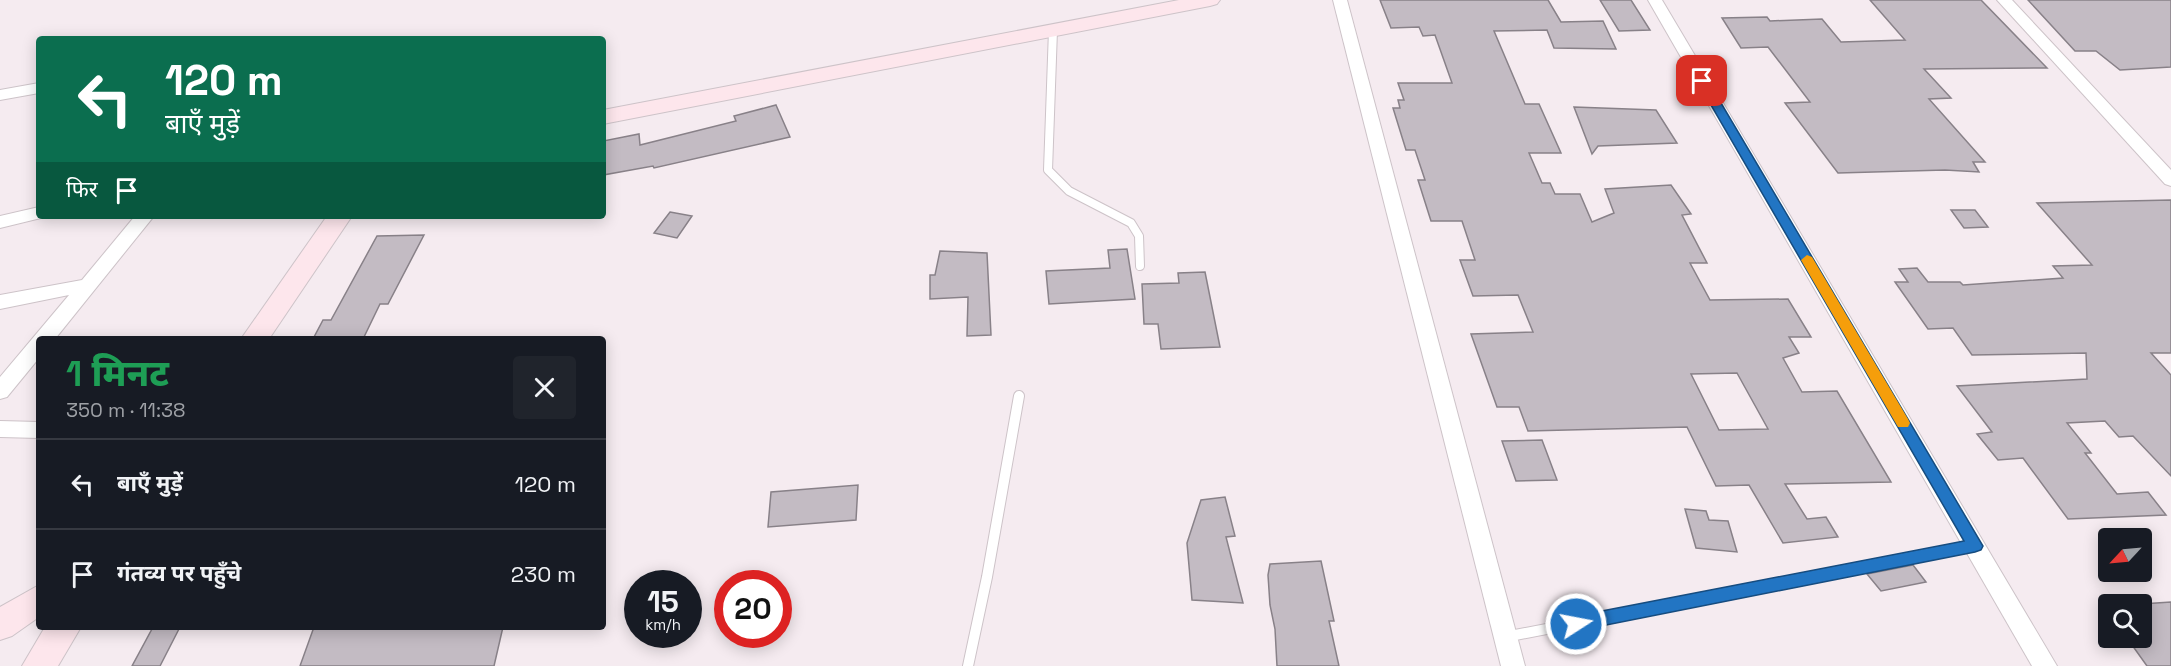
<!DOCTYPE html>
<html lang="hi">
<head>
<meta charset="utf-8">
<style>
  :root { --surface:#171b24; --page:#20242c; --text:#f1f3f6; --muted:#9ea1a6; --line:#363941 }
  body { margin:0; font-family:"Space Grotesk","Noto Sans Devanagari",sans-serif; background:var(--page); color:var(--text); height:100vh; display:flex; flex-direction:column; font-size:22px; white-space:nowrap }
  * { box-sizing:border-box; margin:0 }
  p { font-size:20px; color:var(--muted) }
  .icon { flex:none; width:33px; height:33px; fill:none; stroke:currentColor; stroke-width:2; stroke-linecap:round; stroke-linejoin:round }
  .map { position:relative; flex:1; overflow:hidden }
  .panel { position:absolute; left:36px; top:336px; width:570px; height:294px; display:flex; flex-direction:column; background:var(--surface); border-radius:6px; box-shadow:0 3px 15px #0003 }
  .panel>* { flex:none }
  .hud { position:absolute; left:36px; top:36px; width:570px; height:183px; border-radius:6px; box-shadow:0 3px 15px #0003; background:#0b6e4f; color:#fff; overflow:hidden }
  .needle { width:39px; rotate:244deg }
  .fabs { position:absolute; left:2098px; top:528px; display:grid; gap:12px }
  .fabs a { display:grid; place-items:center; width:54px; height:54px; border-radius:6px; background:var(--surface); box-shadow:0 3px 15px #0003; font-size:30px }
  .speed { position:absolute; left:624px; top:570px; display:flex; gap:12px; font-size:30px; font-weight:700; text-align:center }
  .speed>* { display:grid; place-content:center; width:78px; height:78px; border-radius:50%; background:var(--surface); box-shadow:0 3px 15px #0003; line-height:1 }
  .speed small { font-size:15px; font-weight:400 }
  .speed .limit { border:9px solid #d22; background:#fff; color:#111 }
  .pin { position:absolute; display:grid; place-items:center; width:51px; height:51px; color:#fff; margin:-26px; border-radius:12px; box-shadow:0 3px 9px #0006 }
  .me { position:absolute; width:66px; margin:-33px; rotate:79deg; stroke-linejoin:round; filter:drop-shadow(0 0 4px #0008) }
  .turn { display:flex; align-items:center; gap:21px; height:126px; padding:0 30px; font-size:27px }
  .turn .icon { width:78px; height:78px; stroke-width:2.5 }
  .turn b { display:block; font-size:42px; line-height:51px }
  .then { display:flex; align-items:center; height:57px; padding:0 30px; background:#0003; gap:12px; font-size:22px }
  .round { display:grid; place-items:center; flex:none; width:63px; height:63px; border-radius:6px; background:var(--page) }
  .headline { display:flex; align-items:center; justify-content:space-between; height:102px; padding:0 30px }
  h1 { font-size:36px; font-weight:800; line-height:45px; color:#1e9e55 }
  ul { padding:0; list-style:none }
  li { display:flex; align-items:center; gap:18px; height:90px; padding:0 30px; border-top:2px solid var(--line) }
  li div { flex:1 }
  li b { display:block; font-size:22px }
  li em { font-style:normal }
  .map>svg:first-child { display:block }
  .building { fill:#c3bbc3; stroke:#888188; stroke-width:1.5; fill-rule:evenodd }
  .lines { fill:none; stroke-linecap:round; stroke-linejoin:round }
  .lane-far1-casing { stroke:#cdc3c8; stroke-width:10 }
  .lane-casing { stroke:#cdc3c8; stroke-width:12 }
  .street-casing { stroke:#cdc3c8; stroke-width:2 }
  .secondary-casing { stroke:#cdc3c8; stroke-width:2 }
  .lane-far1 { stroke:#fff; stroke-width:8 }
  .lane { stroke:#fff; stroke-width:10 }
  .street { fill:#fff; fill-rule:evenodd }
  .secondary { fill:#fde6ec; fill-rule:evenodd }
  .route { fill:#2275c3; stroke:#164c7f; stroke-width:1.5 }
  .slow { fill:#f59e0b }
</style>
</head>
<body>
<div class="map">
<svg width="2171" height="666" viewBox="0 0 2171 666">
  <rect width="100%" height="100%" fill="#f5ebf0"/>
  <g class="building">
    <path d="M 1380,0 L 1548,0 L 1561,22 L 1603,21 L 1616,49 L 1554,48 L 1547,30 L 1494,31 L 1525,104 L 1539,104 L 1561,153 L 1529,153 L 1542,183 L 1550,183 L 1555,194 L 1580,194 L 1592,222 L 1614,213 L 1605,189 L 1671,185 L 1691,214 L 1682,215 L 1707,263 L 1690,263 L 1710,300 L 1788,299 L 1811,337 L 1789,337 L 1799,353 L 1783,358 L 1802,392 L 1837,391 L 1891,482 L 1785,484 L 1807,519 L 1826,517 L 1838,537 L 1783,543 L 1749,485 L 1716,486 L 1687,427 L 1528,431 L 1519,407 L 1497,407 L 1471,334 L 1533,332 L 1518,295 L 1473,296 L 1460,260 L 1475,260 L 1462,221 L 1431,221 L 1418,180 L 1425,180 L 1415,150 L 1406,150 L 1393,108 L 1400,108 L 1398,100 L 1404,100 L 1398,83 L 1452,83 L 1435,35 L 1423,36 L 1419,27 L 1391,28 ZM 1737,373 L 1768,429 L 1719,430 L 1691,374 Z"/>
    <path d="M 1600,0 L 1631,0 L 1650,30 L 1619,31 Z"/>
    <path d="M 1870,0 L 1981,0 L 2047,68 L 1924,69 L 1951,98 L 1929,99 L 1985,162 L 1973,162 L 1979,172 L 1945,170 L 1838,173 L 1785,103 L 1810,102 L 1768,47 L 1741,48 L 1722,18 L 1767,17 L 1770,21 L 1822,19 L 1841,42 L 1905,40 Z"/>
    <path d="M 2028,0 L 2171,0 L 2171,67 L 2120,70 L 2096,51 L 2075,51 Z"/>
    <path d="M 776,105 L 790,137 L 654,168 L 653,166 L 603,175 L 603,141 L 639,134 L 640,145 L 736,121 L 734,116 Z"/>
    <path d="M 1574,107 L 1656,110 L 1677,143 L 1598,146 L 1592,154 Z"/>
    <path d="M 2171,200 L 2171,353 L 2151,353 L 2171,375 L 2171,476 L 2133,436 L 2119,437 L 2105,421 L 2067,423 L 2091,453 L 2085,453 L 2117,494 L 2148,492 L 2166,515 L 2068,519 L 2023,458 L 1998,460 L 1977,434 L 1992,432 L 1957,386 L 2087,379 L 2086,353 L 1972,355 L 1953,328 L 1928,329 L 1895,282 L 1908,282 L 1899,269 L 1917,268 L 1928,282 L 1960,282 L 1963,285 L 2063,278 L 2053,266 L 2092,265 L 2037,203 Z"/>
    <path d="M 1951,210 L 1975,210 L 1988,227 L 1964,228 Z"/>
    <path d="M 670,212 L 692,216 L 677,238 L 654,233 Z"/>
    <path d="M 424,235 L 388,304 L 380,304 L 363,339 L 313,339 L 323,320 L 331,320 L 377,236 Z"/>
    <path d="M 1127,249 L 1135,299 L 1049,304 L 1046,271 L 1110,268 L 1108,250 Z"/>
    <path d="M 940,251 L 987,253 L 991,335 L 967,336 L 968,297 L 930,299 L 930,275 L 935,275 Z"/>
    <path d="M 1205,272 L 1220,347 L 1161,349 L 1158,324 L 1144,324 L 1142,284 L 1179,283 L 1178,273 Z"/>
    <path d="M 1542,440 L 1557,480 L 1516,481 L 1502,441 Z"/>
    <path d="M 858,485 L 856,520 L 768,527 L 771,492 Z"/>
    <path d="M 1225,497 L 1235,536 L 1226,537 L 1243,603 L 1192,600 L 1187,543 L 1201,500 Z"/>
    <path d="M 1685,509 L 1706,511 L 1709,520 L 1728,521 L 1737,552 L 1696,548 Z"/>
    <path d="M 1321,561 L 1334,621 L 1329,621 L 1339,666 L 1277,666 L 1275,629 L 1270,605 L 1268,575 L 1270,564 Z"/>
    <path d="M 1913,565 L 1926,582 L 1881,591 L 1867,574 Z"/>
    <path d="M 2171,602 L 2171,666 L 2147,666 L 2127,638 L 2142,638 L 2142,604 Z"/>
    <path d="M 180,627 L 160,666 L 132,666 L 152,629 Z"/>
    <path d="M 314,627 L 503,627 L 494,666 L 300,666 Z"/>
  </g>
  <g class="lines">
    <g class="lane-far1-casing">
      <path id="lane-far1" d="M 1053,30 L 1048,170 L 1069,191 L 1131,223 L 1139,236 L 1140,266"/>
    </g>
    <g class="lane-casing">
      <g id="lane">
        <path d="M 1505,637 L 1974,546"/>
        <path d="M 968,666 L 987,577 L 1019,396"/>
      </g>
    </g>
    <g class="street-casing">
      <g id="street">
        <path d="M 1333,0 L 1347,0 L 1525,666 L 1501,666 Z"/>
        <path d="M 1648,0 L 1662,0 L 2057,666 L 2032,666 Z"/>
        <path d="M 1997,0 L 2012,0 L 2171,170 L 2171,186 L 2165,184 Z"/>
        <path d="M 39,83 L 39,93 L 0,100 L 0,90 Z"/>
        <path d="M 39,207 L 39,216 L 45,217 L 0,228 L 0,216 Z"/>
        <path d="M 135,216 L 154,216 L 55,339 L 39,339 L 39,358 L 7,397 L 0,399 L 0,377 L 69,295 L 0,309 L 0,295 L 82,280 Z"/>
        <path d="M 0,421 L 39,422 L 39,438 L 0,437 Z"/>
      </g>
    </g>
    <g class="secondary-casing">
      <g id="secondary">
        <path d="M 1179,0 L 1220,0 L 1217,4 L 1210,6 L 603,124 L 603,110 Z"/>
        <path d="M 327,216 L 352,216 L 269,339 L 241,339 Z"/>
        <path d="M 39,585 L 39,617 L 12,636 L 0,640 L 0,607 Z"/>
        <path d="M 45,627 L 81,627 L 58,666 L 22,666 Z"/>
      </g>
    </g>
    <use href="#lane-far1" class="lane-far1"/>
    <use href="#lane" class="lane"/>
    <use href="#street" class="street"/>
    <use href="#secondary" class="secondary"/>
  </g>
  <path class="route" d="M 1698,79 L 1708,81 L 1983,546 L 1981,550 L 1975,552 L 1576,631 L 1570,629 L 1567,624 L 1570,618 L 1576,616 L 1964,541 L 1697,81 Z"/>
  <path class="slow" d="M 1807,255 L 1812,257 L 1908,419 L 1910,423 L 1908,427 L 1898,427 L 1801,260 Z"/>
</svg>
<div class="fabs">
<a><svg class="needle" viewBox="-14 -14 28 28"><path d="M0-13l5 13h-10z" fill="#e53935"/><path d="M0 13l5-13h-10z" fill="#9ea1a6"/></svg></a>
<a><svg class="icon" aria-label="search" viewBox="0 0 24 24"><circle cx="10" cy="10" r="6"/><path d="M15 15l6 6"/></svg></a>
</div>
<div class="speed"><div>15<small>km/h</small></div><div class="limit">20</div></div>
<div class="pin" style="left:1702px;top:81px;background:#d93025"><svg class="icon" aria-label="arrive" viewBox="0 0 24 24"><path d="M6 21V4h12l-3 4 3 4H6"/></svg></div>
<svg class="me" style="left:1576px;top:624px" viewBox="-20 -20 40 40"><circle r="17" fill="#2275c3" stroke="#fff" stroke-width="3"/><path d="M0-11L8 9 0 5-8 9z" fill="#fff"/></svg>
<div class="hud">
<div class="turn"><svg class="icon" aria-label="left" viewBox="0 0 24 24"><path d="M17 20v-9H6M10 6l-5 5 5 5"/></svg><div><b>120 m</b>बाएँ मुड़ें</div></div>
<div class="then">फिर<svg class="icon" aria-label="arrive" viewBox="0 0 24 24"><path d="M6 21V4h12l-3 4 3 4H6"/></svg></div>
</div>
<section class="panel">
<div class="headline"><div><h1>1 मिनट</h1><p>350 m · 11:38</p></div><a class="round"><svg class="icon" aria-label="close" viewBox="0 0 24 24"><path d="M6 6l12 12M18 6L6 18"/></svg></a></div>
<ul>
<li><svg class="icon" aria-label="left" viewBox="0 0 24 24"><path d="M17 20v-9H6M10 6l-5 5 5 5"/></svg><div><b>बाएँ मुड़ें</b></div><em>120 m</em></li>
<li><svg class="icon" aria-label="arrive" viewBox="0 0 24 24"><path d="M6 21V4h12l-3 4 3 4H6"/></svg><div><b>गंतव्य पर पहुँचे</b></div><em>230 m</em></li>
</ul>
</section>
</div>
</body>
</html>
